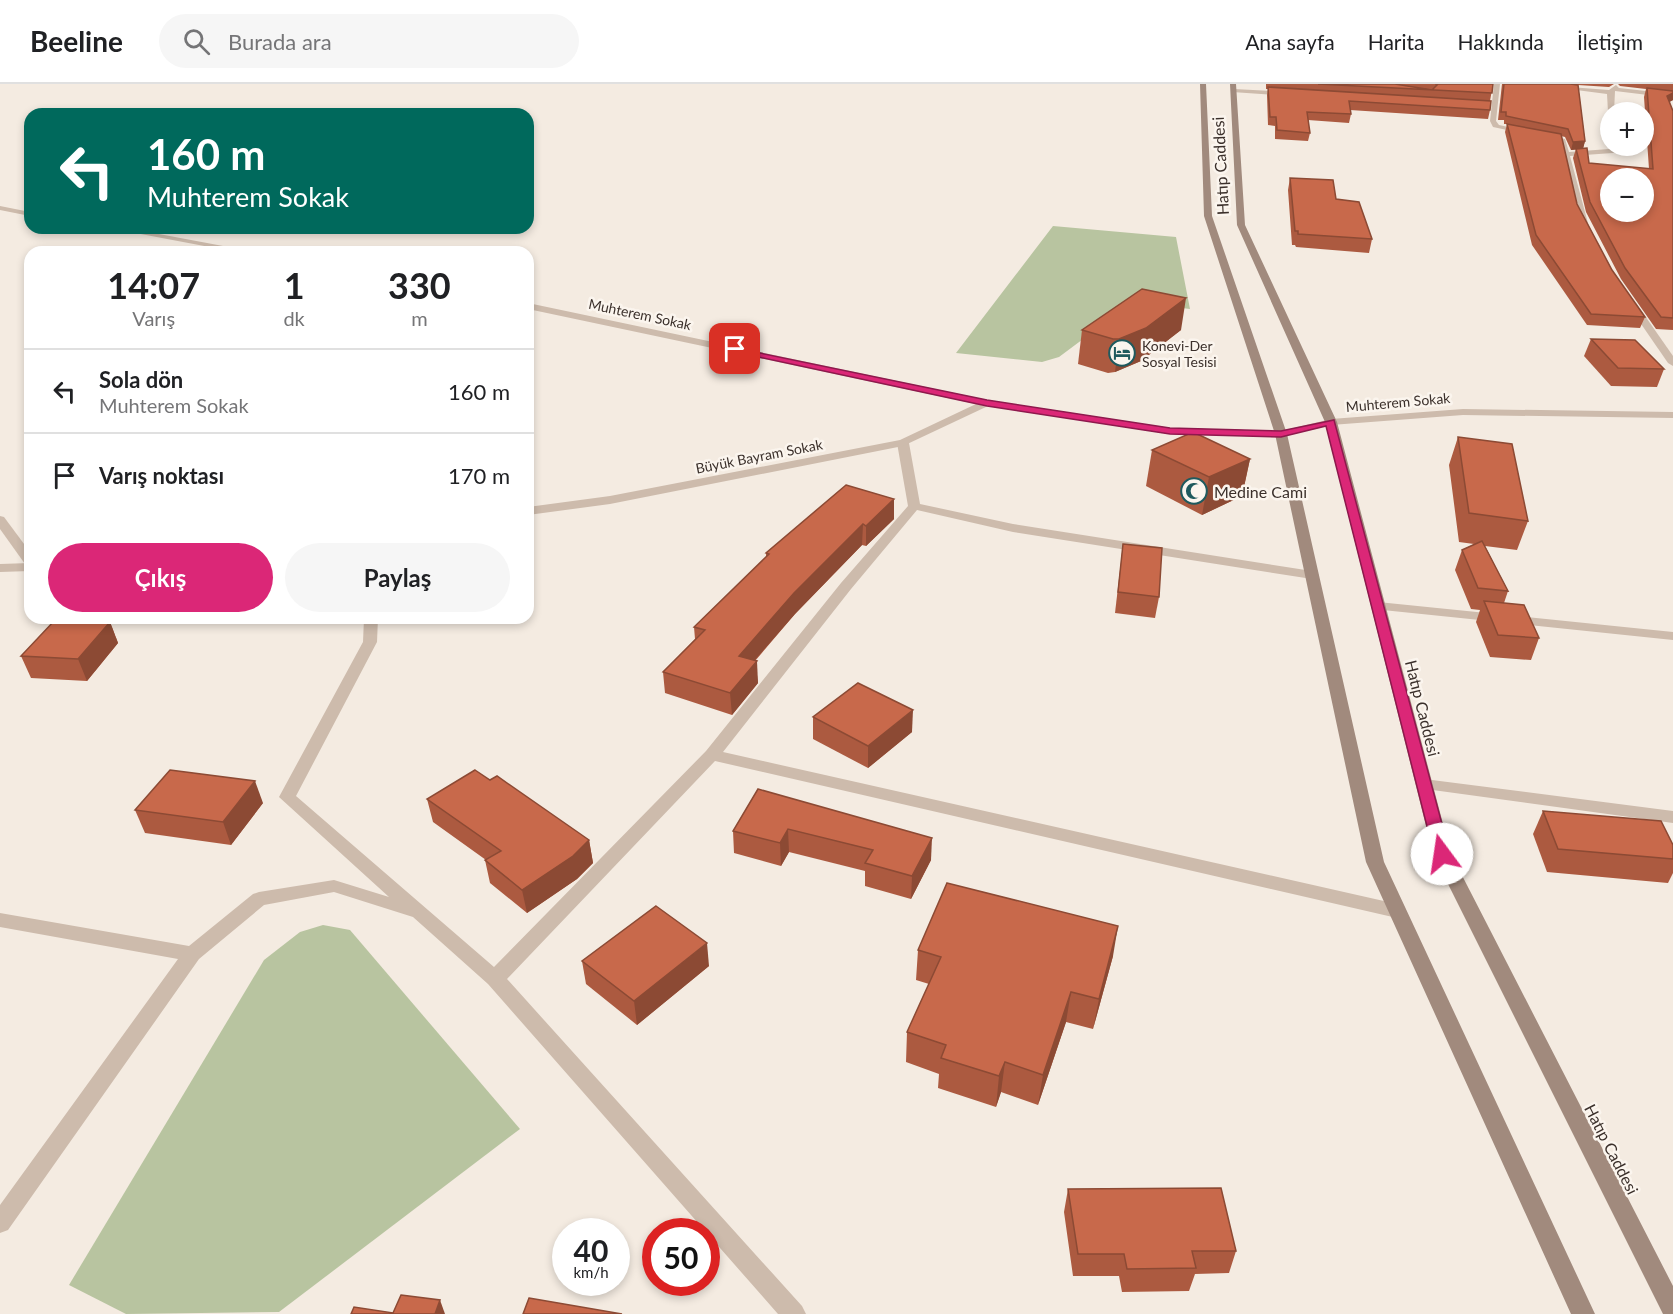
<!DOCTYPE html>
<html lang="tr">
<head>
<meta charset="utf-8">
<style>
  :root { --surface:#fff; --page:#f6f6f6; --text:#202124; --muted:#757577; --line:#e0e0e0; --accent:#db2777 }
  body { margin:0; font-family:Lato,sans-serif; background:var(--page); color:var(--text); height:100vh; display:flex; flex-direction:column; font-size:22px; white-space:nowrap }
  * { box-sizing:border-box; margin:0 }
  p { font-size:20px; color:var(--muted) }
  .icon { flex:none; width:33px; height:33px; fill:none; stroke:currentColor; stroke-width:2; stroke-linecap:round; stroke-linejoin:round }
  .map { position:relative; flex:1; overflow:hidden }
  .details { position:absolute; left:24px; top:162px; width:510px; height:378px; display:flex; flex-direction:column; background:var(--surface); border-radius:18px; box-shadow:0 3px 9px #0003 }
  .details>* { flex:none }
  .top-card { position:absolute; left:24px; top:24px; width:510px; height:126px; border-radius:18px; box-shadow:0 3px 9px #0003; background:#00695c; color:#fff; overflow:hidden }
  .controls { position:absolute; left:1600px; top:18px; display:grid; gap:12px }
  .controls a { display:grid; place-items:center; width:54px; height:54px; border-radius:50%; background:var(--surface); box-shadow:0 3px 9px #0003; font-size:30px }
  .speed { position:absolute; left:552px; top:1134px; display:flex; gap:12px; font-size:30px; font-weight:700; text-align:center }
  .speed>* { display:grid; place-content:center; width:78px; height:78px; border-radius:50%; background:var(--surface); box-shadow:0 3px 9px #0003; line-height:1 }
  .speed small { font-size:15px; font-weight:400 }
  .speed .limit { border:9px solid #d22; background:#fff; color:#111 }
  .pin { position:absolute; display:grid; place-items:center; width:51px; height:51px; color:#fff; margin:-26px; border-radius:12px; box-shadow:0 3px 9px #0006 }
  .me { position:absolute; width:66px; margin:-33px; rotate:346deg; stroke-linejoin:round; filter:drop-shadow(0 0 4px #0008) }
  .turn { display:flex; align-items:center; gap:21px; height:126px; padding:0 24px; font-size:27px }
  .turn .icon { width:78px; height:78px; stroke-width:2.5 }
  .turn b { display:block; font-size:42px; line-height:51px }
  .eta { display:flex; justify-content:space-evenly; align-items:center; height:102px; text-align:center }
  .eta b { font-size:36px; font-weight:700; line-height:42px }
  .cta { display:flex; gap:12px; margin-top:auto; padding:12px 24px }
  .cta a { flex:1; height:69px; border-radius:36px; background:var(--accent); color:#fff; font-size:24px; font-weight:700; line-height:69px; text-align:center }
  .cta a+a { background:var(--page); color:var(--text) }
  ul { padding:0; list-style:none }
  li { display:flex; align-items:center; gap:18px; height:84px; padding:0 24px; border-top:2px solid var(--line) }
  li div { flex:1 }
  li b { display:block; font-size:22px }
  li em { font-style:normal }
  header { display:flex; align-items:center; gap:36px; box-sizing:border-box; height:84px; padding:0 30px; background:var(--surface); border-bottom:2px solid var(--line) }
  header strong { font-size:28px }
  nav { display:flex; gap:33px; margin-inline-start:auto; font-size:21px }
  .search { width:420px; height:54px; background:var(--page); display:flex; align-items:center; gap:15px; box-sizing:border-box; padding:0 21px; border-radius:33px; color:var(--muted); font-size:22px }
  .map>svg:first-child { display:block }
  .green { fill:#b8c4a0 }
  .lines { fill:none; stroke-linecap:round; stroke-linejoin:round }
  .minor { fill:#cdbbac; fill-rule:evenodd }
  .tertiary { fill:#cdbbac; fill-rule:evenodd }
  .secondary { fill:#a18a7d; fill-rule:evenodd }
  .wall { fill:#ac5a40 }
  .shaded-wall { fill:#8c4a34 }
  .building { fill:#c8694b; stroke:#8c4a34; stroke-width:1.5; fill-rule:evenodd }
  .route { fill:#db2777; stroke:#8e194d; stroke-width:1.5 }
  .labels { text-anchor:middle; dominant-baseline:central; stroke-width:5; stroke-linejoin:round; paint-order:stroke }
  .far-street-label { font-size:14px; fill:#3b302b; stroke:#fbf5ee }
  .far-poi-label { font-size:14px; fill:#3b302b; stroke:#fbf5ee; text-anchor:start }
  .street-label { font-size:16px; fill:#3b302b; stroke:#fbf5ee }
  .poi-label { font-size:16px; fill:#3b302b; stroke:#fbf5ee; text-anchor:start }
</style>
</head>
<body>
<header>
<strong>Beeline</strong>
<div class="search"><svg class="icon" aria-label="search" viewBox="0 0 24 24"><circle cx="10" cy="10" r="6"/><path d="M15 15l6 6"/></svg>Burada ara</div>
<nav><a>Ana sayfa</a><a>Harita</a><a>Hakkında</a><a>İletişim</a></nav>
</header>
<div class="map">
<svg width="1673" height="1230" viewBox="0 0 1673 1230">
  <rect width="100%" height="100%" fill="#f4ebe1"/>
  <g class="green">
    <path d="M 1053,142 L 1176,153 L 1190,225 L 1166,222 L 1122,226 L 1059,273 L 1042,278 L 956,269 Z"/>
    <path d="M 323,841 L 350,846 L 520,1045 L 279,1228 L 126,1230 L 69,1201 L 264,876 L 300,848 Z"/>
  </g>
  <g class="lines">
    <g class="minor">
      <path d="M 1494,0 L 1500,0 L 1496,37 L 1499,41 L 1565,55 L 1569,68 L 1609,65 L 1611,60 L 1617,62 L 1617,67 L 1613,69 L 1570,72 L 1589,143 L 1583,143 L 1576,129 L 1560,57 L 1493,43 L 1490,37 Z"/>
      <path d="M 1530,0 L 1609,6 L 1616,1 L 1619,4 L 1673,10 L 1673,14 L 1615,7 L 1614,28 L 1611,30 L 1608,28 L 1607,10 Z"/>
      <path d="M 1234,5 L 1288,8 L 1291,10 L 1288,12 L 1232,8 Z"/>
      <path d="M 1630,219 L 1636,219 L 1673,272 L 1673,282 L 1668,279 L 1628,221 Z"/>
      <path d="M 903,356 L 909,359 L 920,420 L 1013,440 L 1312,487 L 1319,491 L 1312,495 L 1013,448 L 917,426 L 851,505 L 723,668 L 1397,820 L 1403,822 L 1406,827 L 1403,832 L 1397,834 L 715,677 L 507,895 L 802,1222 L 806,1230 L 778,1230 L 488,900 L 413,833 L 334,808 L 264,821 L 199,875 L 8,1146 L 0,1149 L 0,1121 L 178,875 L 0,843 L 0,829 L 189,862 L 253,810 L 259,808 L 334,796 L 389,813 L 279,713 L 363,558 L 364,534 L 378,534 L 377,558 L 296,712 L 494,883 L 706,667 L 841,499 L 908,422 L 897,359 Z"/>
      <path d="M 0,432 L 4,433 L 30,468 L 30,481 L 25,480 L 0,445 Z"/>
      <path d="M 1378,518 L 1673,548 L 1673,556 L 1373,525 L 1371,522 Z"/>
      <path d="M 1424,695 L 1673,727 L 1673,739 L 1418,704 L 1416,700 L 1418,696 Z"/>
    </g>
    <g class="tertiary">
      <path d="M 0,122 L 30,128 L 30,132 L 0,126 Z"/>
      <path d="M 109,144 L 127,144 L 255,168 L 236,168 Z"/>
      <path d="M 528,219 L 987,316 L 1170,344 L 1281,347 L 1331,335 L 1463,325 L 1673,328 L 1673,334 L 1463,331 L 1331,341 L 1281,353 L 1170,350 L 988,322 L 903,362 L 610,420 L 528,431 L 528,423 L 610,412 L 900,356 L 976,320 L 528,225 Z"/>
      <path d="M 30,479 L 30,487 L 0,488 L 0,480 Z"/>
    </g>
    <g class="secondary">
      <path d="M 1200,0 L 1206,0 L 1212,132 L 1287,350 L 1384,778 L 1595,1230 L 1571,1230 L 1366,778 L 1275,350 L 1204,132 Z"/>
      <path d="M 1230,0 L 1236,0 L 1245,141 L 1337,338 L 1451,770 L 1673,1202 L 1673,1230 L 1663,1230 L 1433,770 L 1325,338 L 1237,141 Z"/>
    </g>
  </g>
  <g class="wall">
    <path d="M 1266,0 L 1493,0 L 1490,17 L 1490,26 L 1488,35 L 1350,26 L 1351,30 L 1349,39 L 1308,36 L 1310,49 L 1308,57 L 1275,55 L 1275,42 L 1268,41 L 1267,11 L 1268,5 L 1266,5 Z"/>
    <path d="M 1502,0 L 1614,0 L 1609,3 L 1578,1 L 1585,57 L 1583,64 L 1589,79 L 1649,85 L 1644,13 L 1646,5 L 1620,2 L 1618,0 L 1673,0 L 1673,16 L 1669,18 L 1673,27 L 1673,246 L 1656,245 L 1621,195 L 1586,128 L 1573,74 L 1576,65 L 1571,66 L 1565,53 L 1561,52 L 1577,120 L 1612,186 L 1645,233 L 1640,244 L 1587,241 L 1532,161 L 1505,48 L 1507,40 L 1504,40 L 1504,36 L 1498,36 Z"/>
    <path d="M 1290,94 L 1336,115 L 1372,155 L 1369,169 L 1296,163 L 1295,161 L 1292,161 L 1288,106 Z"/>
    <path d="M 1082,246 L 1181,246 L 1141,277 L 1115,288 L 1108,289 L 1078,280 Z"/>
    <path d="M 1591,255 L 1664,285 L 1657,303 L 1611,302 L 1584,272 Z"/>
    <path d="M 1458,353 L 1528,437 L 1517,466 L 1485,462 L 1508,507 L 1504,519 L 1539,554 L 1531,576 L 1490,573 L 1476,538 L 1480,526 L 1471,525 L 1455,486 L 1462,466 L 1474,460 L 1459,458 L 1449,381 Z"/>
    <path d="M 1152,366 L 1250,375 L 1242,412 L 1202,431 L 1146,402 Z"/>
    <path d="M 846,401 L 894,435 L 866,462 L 862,461 L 795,530 L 755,577 L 758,599 L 732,631 L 665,609 L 663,588 L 695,555 L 694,543 L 766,473 L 766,469 Z"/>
    <path d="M 1123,460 L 1159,513 L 1155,534 L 1115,529 Z"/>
    <path d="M 110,538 L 118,559 L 87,597 L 31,594 L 21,572 Z"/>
    <path d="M 813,633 L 912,648 L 868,684 L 813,655 Z"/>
    <path d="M 490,696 L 589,756 L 593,779 L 577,795 L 527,829 L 490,799 L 485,776 L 486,776 L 433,738 L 427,715 Z"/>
    <path d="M 758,705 L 931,776 L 911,815 L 865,802 L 865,787 L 789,768 L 781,782 L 734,769 L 733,747 Z"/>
    <path d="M 263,719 L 231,761 L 145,749 L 135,726 Z"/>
    <path d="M 1543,727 L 1673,761 L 1673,789 L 1668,799 L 1547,788 L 1533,750 Z"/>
    <path d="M 918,866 L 1113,872 L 1093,945 L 1066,938 L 1038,1021 L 1001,1008 L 996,1023 L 938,1004 L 939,990 L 906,978 L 907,948 L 929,900 L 916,896 Z"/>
    <path d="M 582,877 L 709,882 L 637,941 L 586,900 Z"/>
    <path d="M 1068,1105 L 1236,1167 L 1229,1189 L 1195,1190 L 1189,1207 L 1122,1208 L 1119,1192 L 1073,1192 L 1064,1128 Z"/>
  </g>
  <g class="shaded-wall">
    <path d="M 1673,9 L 1673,16 L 1664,21 L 1667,12 Z"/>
    <path d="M 1585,57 L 1583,65 L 1571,66 L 1573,58 Z"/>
    <path d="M 1186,214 L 1181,246 L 1141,277 L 1115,288 L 1119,255 Z"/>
    <path d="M 1250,375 L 1242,412 L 1202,431 L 1209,393 Z"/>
    <path d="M 894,415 L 894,435 L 866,462 L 866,442 Z"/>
    <path d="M 863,440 L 862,461 L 795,530 L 740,593 L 739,572 L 794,509 Z"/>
    <path d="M 110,538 L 118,559 L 87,597 L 78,575 Z"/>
    <path d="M 757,577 L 758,599 L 732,631 L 730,609 Z"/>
    <path d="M 913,626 L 912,648 L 868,684 L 868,662 Z"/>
    <path d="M 255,697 L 263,719 L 231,761 L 223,738 Z"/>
    <path d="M 788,745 L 789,768 L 781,782 L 780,759 Z"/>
    <path d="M 932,754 L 931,776 L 911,815 L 912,792 Z"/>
    <path d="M 589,756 L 593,779 L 577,795 L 527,829 L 522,806 Z"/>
    <path d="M 1118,842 L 1113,872 L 1093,945 L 1099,915 Z"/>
    <path d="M 707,859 L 709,882 L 637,941 L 634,917 Z"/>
    <path d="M 1071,908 L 1066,938 L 1038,1021 L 1043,991 Z"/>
    <path d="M 1005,978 L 1001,1008 L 996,1023 L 999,992 Z"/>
    <path d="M 440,1216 L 445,1230 L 435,1230 Z"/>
  </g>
  <g class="building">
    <path d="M 1318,0 L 1395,0 L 1432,6 L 1438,0 L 1435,0 L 1493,0 L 1492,9 Z"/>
    <path d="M 1504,0 L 1570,0 L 1578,1 L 1585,57 L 1573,58 L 1568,45 L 1506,32 L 1506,28 L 1501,28 Z"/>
    <path d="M 1268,3 L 1491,17 L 1490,26 L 1349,17 L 1351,30 L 1307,28 L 1310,49 L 1277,46 L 1276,33 L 1270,33 Z"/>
    <path d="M 1647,4 L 1673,7 L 1673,9 L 1667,12 L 1673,27 L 1673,234 L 1661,233 L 1625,184 L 1590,118 L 1576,65 L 1587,64 L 1589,79 L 1653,85 ZM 1611,94 L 1644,94 L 1644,128 L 1611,128 Z"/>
    <path d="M 1507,40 L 1561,50 L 1577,120 L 1612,186 L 1645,233 L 1591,230 L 1536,151 Z"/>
    <path d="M 1290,94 L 1333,96 L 1336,115 L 1359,118 L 1372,155 L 1298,150 L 1298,147 L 1295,147 Z"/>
    <path d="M 1142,205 L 1186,214 L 1146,244 L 1119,255 L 1113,255 L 1082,246 Z"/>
    <path d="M 1591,255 L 1635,256 L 1664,285 L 1618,284 Z"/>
    <path d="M 1193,348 L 1250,375 L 1209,393 L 1152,366 Z"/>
    <path d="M 1458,353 L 1512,360 L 1528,437 L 1469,429 Z"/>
    <path d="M 846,401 L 894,415 L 866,442 L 863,440 L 794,509 L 739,572 L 757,577 L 730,609 L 663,588 L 705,546 L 694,543 L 769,470 L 766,469 Z"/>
    <path d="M 1482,457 L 1508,507 L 1478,504 L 1462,466 Z"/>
    <path d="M 1123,460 L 1162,464 L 1159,513 L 1118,508 Z"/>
    <path d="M 1484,517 L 1524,521 L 1539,554 L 1498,551 Z"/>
    <path d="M 55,536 L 110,538 L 78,575 L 21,572 Z"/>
    <path d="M 858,599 L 913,626 L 868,662 L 813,633 Z"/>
    <path d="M 170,686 L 255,697 L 223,738 L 135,726 Z"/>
    <path d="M 475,686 L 490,696 L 497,692 L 589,756 L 573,772 L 522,806 L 485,776 L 501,767 L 427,715 Z"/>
    <path d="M 758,705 L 932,754 L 912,792 L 865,779 L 873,766 L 788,745 L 780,759 L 733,747 Z"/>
    <path d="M 1543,727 L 1661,737 L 1673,761 L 1673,775 L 1558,765 Z"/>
    <path d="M 947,799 L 1118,842 L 1099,915 L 1071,908 L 1043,991 L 1005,978 L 999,992 L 941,974 L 946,961 L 907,948 L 941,873 L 918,866 Z"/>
    <path d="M 656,822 L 707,859 L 634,917 L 582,877 Z"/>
    <path d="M 1221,1104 L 1236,1167 L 1192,1167 L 1196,1184 L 1127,1185 L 1124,1170 L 1078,1170 L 1068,1105 Z"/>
    <path d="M 401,1211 L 440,1216 L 435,1230 L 351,1230 L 354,1223 L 393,1229 Z"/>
    <path d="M 529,1214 L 622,1230 L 523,1230 Z"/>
  </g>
  <path class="route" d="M 731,263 L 987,316 L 1170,344 L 1281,347 L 1334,336 L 1450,770 L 1447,774 L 1436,774 L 1434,770 L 1326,342 L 1281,353 L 1170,350 L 987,322 L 735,268 L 730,265 Z"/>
  <defs>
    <g id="hotel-ring" transform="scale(1.35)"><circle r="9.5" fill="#fbf5ee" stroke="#1f5a5e" stroke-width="1.5"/><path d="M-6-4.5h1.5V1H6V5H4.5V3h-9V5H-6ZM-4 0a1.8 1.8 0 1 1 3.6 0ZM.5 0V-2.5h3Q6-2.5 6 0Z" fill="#1f5a5e"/></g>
    <g id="mosque-ring" transform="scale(1.35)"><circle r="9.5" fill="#fbf5ee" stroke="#1f5a5e" stroke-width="1.5"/><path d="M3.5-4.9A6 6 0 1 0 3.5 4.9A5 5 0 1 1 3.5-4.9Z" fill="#1f5a5e"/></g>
  </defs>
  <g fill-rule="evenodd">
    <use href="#hotel-ring" x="1122" y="269"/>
    <use href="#mosque-ring" x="1194" y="407"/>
  </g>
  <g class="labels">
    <g class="far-street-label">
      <text transform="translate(640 230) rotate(12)">Muhterem Sokak</text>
      <text transform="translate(1398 318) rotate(-5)">Muhterem Sokak</text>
      <text transform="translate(759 372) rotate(-11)">Büyük Bayram Sokak</text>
    </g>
    <g class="far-poi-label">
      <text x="1142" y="261">Konevi-Der<tspan x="1142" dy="16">Sosyal Tesisi</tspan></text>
    </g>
    <g class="street-label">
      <text transform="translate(1220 82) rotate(-93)">Hatıp Caddesi</text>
      <text transform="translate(1423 624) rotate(76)">Hatıp Caddesi</text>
      <text transform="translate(1612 1065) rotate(63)">Hatıp Caddesi</text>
    </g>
    <g class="poi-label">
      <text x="1214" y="407">Medine Cami</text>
    </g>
  </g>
</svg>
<div class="controls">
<a>+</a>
<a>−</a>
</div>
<div class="speed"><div>40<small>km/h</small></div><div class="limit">50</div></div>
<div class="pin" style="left:735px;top:265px;background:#d93025"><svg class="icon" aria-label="arrive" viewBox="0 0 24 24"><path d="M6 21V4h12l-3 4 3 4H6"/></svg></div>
<svg class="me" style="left:1442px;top:770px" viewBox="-20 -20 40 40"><circle r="19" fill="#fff"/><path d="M0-13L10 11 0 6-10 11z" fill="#db2777"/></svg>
<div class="top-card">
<div class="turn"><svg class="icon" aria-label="left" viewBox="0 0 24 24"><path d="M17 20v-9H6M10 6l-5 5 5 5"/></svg><div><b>160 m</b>Muhterem Sokak</div></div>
</div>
<section class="details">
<div class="eta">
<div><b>14:07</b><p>Varış</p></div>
<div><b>1</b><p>dk</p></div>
<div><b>330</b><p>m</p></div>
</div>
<ul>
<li><svg class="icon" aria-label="left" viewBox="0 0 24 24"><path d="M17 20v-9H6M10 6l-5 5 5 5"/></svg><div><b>Sola dön</b><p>Muhterem Sokak</p></div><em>160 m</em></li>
<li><svg class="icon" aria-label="arrive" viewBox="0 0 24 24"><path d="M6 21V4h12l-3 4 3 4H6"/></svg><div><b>Varış noktası</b></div><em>170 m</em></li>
</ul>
<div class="cta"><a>Çıkış</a><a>Paylaş</a></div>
</section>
</div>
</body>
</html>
